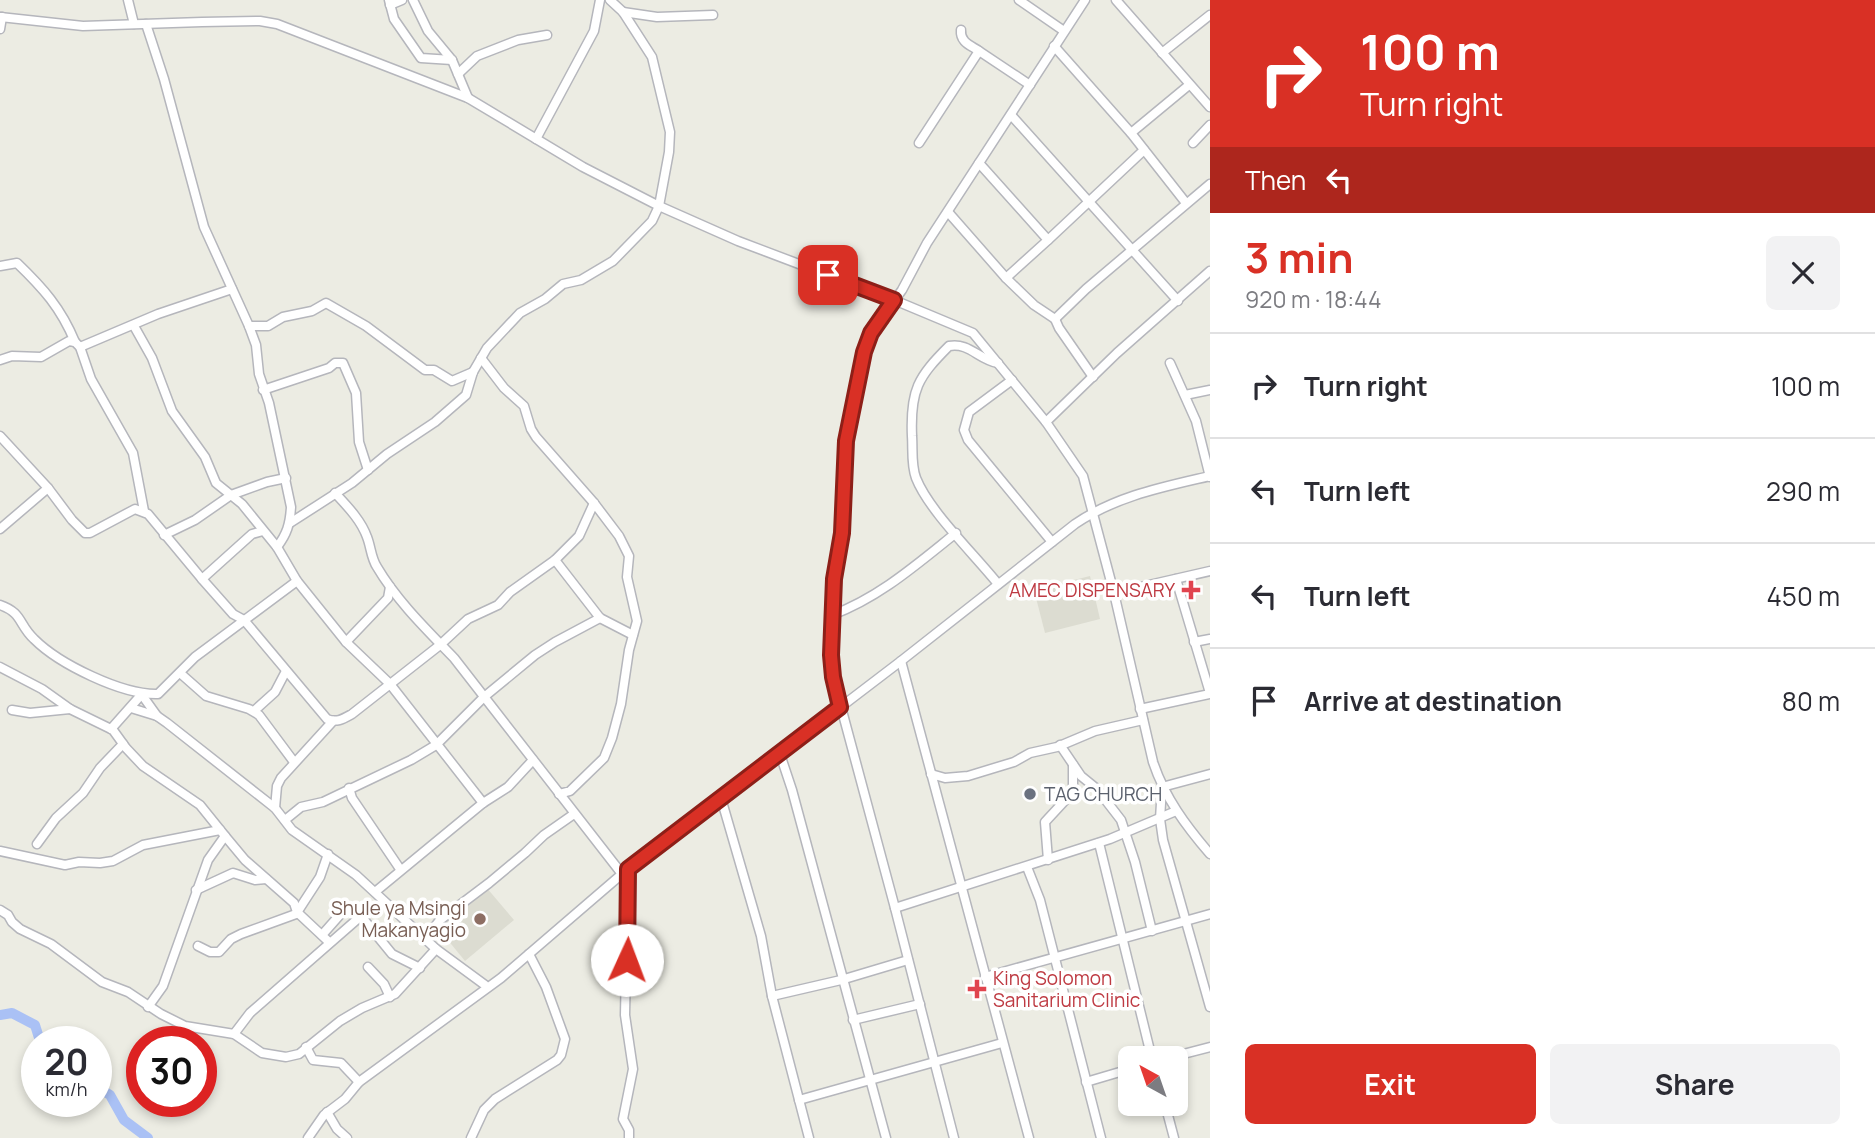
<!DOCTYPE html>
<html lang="en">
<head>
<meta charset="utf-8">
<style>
  :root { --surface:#fff; --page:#f2f2f3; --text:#2b2b33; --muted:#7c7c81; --line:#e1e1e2; --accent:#d93025 }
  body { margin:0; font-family:Manrope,sans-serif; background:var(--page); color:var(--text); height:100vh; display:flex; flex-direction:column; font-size:26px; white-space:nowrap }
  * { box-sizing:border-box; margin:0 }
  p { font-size:23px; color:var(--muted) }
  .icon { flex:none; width:38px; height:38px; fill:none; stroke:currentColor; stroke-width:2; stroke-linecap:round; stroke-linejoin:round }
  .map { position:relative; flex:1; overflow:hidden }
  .sheet { display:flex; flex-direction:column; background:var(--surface); width:665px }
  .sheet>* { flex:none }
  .hud { background:#d93025; color:#fff; overflow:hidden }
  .needle { width:46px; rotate:320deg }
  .buttons { position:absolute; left:1118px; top:1046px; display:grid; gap:14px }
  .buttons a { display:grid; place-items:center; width:70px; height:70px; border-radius:10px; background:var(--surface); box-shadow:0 4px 10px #0003; font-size:35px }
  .speed { position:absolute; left:21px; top:1026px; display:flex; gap:14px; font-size:35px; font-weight:700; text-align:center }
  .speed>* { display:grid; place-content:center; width:91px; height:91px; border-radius:50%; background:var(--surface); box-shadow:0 4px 10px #0003; line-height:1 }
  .speed small { font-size:18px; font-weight:400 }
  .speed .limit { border:10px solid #d22; background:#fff; color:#111 }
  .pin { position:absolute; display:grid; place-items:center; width:60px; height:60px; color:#fff; margin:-30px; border-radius:14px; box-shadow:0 4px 10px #0006 }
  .me { position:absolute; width:77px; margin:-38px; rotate:2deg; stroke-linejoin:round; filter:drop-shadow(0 0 5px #0008) }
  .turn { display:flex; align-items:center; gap:24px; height:147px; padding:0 35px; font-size:32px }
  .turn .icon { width:91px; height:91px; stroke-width:2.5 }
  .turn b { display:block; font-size:49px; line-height:60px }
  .then { display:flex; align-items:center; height:66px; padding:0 35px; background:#0003; gap:14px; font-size:26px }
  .round { display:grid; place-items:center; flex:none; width:74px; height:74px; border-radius:10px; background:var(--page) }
  .headline { display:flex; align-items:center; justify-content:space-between; height:119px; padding:0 35px }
  h1 { font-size:42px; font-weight:700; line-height:52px; color:var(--accent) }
  .button { display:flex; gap:14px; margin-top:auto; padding:14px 35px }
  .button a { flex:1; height:80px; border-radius:10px; background:var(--accent); color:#fff; font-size:28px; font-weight:700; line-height:80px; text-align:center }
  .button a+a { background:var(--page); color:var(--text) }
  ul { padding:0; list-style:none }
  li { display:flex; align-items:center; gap:21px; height:105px; padding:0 35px; border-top:2px solid var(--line) }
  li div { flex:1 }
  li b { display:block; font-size:26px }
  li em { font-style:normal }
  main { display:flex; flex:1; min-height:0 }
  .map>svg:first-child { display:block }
  .education { fill:#dcdcd1 }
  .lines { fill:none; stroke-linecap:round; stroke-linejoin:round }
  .river { stroke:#aac1f5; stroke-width:10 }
  .minor-casing { stroke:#b5b6bc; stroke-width:11 }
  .minor { stroke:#fff; stroke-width:8 }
  .route-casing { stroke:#8d1f18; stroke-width:18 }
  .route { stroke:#d93025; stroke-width:12 }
  .health-dot { fill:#e0444e; stroke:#fff; stroke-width:2.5 }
  .worship-dot { fill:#6b7280; stroke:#fff; stroke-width:2.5 }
  .education-dot { fill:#8d6e63; stroke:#fff; stroke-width:2.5 }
  .labels { text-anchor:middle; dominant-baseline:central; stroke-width:7; stroke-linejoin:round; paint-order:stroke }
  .health-label { font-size:19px; fill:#be3a42; stroke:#fff; text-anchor:end }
  .worship-label { font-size:19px; fill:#5b616d; stroke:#fff; text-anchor:start }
  .education-label { font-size:19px; fill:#785e54; stroke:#fff; text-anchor:end }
</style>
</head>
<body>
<main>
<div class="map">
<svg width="1210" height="1138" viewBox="0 0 1210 1138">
  <rect width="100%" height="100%" fill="#ecece3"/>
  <g class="education">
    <path d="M 1090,576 L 1100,619 L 1045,633 L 1034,590 Z"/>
    <path d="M 486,887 L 514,920 L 465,961 L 438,928 Z"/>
  </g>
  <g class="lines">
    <g class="river">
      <path d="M 0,1015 L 12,1013 L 35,1025 L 40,1041"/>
      <path d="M 96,1086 L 110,1095 L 124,1120 L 148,1138"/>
    </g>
    <g class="minor-casing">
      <g id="minor">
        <path d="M 128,0 L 134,24"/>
        <path d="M 389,0 L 394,19 L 421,58 L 452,60"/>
        <path d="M 413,0 L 428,31 L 452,60 L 468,98"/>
        <path d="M 1019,0 L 1064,31"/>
        <path d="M 1116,0 L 1210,107"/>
        <path d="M 390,5 L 402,0"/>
        <path d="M 623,12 L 657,17 L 713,15"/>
        <path d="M 0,17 L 83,26 L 202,22 L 260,21 L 277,24 L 468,98 L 583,167 L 659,206 L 738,241 L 894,300 L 973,333 L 1046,422 L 1083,476 L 1114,593 L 1153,762 C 1165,798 1186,826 1210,854"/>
        <path d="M 146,24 L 164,79 L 204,227 L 249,326 L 256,345 L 259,374 L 269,403 L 291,507 C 290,524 287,534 277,547"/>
        <path d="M 0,29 L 2,17"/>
        <path d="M 961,30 C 960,42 970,45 979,51"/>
        <path d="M 1054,46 L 1131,133 L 1186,203"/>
        <path d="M 1162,53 L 1210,15"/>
        <path d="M 458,74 L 477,56 L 518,40 L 547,35"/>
        <path d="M 1011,115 L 1178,301"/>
        <path d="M 1131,133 L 1189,85"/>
        <path d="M 536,139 L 594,31 L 600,0"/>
        <path d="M 919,143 L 979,51 L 1030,85"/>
        <path d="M 1193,143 L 1210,125"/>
        <path d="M 979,163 L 1048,240 L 1144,150"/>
        <path d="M 948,212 L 1006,278 L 1034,305 L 1055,319 L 1086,289 L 1210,184"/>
        <path d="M 0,266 L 17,263 C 43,288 61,308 75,342"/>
        <path d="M 1006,278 L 1048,240"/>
        <path d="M 1055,319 L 1059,328 L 1093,377"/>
        <path d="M 134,326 L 152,358 L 172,411 L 205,457 L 216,483 L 242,504 L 277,547 L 297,581 L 346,642 L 390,684 L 483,803"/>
        <path d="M 249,326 L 268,326 L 283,317 L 312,311 L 326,303 L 366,326 L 425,370 L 434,370 L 452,381 L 473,372"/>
        <path d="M 80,347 L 158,314 L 232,289"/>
        <path d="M 481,358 L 504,388 L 524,406 L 531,429 L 536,437 L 594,503 L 619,536 L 629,556 L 627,577 L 637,621 L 629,650 L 621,704 L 612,738 L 604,758 L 570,791 L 559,794"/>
        <path d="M 0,360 L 12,356 L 41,357 L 69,341 L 75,342 L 80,347 L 91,379 L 133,453 L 144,511"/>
        <path d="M 998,363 C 979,360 969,342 949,346 C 918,377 910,390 912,436 C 913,450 911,465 916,478 C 929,511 975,555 998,584"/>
        <path d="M 1170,363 L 1196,421 L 1210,477"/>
        <path d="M 1012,380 L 969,412 L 964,430 L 968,440 L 1052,542"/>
        <path d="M 263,390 L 329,368 L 335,363 L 343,363 L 356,393 L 359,442 L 368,470"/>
        <path d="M 1185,395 L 1210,390"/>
        <path d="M 1046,422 L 1117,353 L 1210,271"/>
        <path d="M 0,436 L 48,488 L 72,520 L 85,533 L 90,533 L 135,509 L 148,514 L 202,579 L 233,614 L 244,620 L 327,719 C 337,723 343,719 352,714 L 440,645 L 468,619 L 498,605 L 510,592 L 555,560 L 579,536 L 594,503"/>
        <path d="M 335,493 C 347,506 361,520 367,537 C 371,547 371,558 377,567 C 397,601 427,630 454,658 L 622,874"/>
        <path d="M 290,523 L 352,483 L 387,454 L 435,422 L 466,395 L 473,372 L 487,348 L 520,313 L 545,299 L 563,284 L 581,280 L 613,261 L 652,221 L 659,206 L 669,152 L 670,132 L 652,57 L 623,12 L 610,0"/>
        <path d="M 0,529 L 48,488"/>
        <path d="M 164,535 L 195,520 L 231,495 L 267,482 L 286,478"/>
        <path d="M 555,560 L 600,618 L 633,635"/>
        <path d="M 202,579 L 252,534 L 263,531"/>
        <path d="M 1176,579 L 1210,693"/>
        <path d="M 1114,593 L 1210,571"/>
        <path d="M 0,605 C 23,613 18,624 34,639 C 59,664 122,695 158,694 L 195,657 L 297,581"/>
        <path d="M 832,615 C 880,597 917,564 956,533"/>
        <path d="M 346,642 L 388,598 L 390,587"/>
        <path d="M 1194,642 L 1210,639"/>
        <path d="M 901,661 L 1029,1138"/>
        <path d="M 0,667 L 42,689 L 70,709 L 113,730 L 126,748 L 143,766 L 200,805 L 225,836 L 208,860 L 163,986 L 148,1007"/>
        <path d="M 180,673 L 206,696 L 249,709 L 259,715 L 294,762"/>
        <path d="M 142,695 L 157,716"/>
        <path d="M 131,708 L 157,716 L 167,723 L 275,808 L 292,830 L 356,875 L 436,949 L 485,985"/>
        <path d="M 1140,709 L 1210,694"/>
        <path d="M 12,710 L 30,713 L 70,709"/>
        <path d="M 254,711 L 275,692 L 286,671"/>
        <path d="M 111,729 L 142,694"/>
        <path d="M 1060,745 L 1081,776 L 1097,789 L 1121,820 L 1135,862 L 1152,931"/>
        <path d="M 780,754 L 792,790 L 886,1138"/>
        <path d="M 931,774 L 945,778 L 968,776 L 1014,762 L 1030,753 L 1057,747 L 1095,731 L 1143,720"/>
        <path d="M 1210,774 L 1162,787 L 1160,819 L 1163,840 L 1210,1007"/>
        <path d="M 349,788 L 352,798 L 400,869"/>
        <path d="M 721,798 L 761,936 L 772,996 L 809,1138"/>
        <path d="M 275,808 L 277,786 L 281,778 L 333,721"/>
        <path d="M 285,820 L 301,807 L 323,802 L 411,760 L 436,745 L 484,697 L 535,655 L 555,642 L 600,618"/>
        <path d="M 225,836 L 245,860 L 294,903 L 297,912 L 329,942"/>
        <path d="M 1099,843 L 1152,1059"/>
        <path d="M 37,844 L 56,818 L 83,793 L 100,768 L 123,744"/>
        <path d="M 0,851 L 65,865 L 79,862 L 100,863 L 113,861 L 143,845 L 220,830"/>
        <path d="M 1048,860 L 1045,822 L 1070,795 L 1073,789 L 1073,765"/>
        <path d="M 1027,867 L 1040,900 L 1101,1138"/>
        <path d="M 628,869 L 625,1015 L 633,1069 L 623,1119 L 629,1130 L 629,1138"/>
        <path d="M 196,890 L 233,873 L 255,880 L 266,879"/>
        <path d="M 375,892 L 483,803 L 508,787 L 533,760"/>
        <path d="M 895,908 L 1110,839 L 1176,811"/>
        <path d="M 0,910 L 8,915 L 12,922 L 20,929 L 51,944 L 102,982 L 128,992 L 161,1014 L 185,1026 L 234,1034 L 262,1053 L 286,1057 L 299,1054 L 340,1021 L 362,1008 L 395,994 L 436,949"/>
        <path d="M 322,935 L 345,909 L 352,909 L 361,916 L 392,954 L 420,968"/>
        <path d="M 426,938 L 440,920 L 489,883 L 525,853 L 544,835 L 574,814"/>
        <path d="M 198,946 L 210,952 L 219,952 L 231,939 L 241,934 L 296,914 L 320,877 L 328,854"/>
        <path d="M 368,967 L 384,984 L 390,997"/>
        <path d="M 985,977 L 1210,914"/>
        <path d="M 772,996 L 841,980 L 908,960"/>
        <path d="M 853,1020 L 920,1004"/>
        <path d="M 234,1034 L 250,1013 L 361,916"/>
        <path d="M 306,1047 L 313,1060 L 341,1063 L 359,1082"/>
        <path d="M 1164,1059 L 1210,1047"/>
        <path d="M 1086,1082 L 1130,1069"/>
        <path d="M 799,1100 L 1002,1043"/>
        <path d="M 1165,1104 L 1174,1138"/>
        <path d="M 327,1112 L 337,1129 L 347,1138"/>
        <path d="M 308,1138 L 324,1115 L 345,1099 L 359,1082 L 501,978 L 622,874 L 901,661 L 1075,524 C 1116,496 1163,487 1210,476"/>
        <path d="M 471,1138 L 484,1110 L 495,1099 L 557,1060 L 561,1055 L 565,1039 L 546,987 L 529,954"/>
        <path d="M 954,1138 L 895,908 L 833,677 L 831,655 L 834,579 L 842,533 L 846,441 L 864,352 L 871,333 L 902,290 L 927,243 L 1085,0"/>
      </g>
    </g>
    <use href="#minor" class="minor"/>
  </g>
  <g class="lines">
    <g class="route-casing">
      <path id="route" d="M 627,960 L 628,869 L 840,707 L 833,677 L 831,655 L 834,579 L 842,533 L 846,441 L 864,352 L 871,333 L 894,300 L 828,275"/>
    </g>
    <use href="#route" class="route"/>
  </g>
  <g class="health-dot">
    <path d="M1187.5 579.5h7v7h7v7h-7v7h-7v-7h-7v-7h7z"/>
    <path d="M973.5 978.5h7v7h7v7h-7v7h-7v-7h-7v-7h7z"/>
  </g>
  <circle class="worship-dot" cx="1030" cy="794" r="7"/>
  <circle class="education-dot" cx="480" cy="919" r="7"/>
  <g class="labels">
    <g class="health-label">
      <text x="1175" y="590">AMEC DISPENSARY</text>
      <text x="993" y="978" text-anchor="start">King Solomon<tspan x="993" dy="22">Sanitarium Clinic</tspan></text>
    </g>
    <g class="worship-label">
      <text x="1044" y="794">TAG CHURCH</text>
    </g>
    <g class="education-label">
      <text x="466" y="908">Shule ya Msingi<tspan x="466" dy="22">Makanyagio</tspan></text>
    </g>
  </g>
</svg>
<div class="buttons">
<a><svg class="needle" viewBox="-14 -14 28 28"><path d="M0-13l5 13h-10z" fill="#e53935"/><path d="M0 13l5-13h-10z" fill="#7c7c81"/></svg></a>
</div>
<div class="speed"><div>20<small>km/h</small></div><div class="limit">30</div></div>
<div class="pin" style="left:828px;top:275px;background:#d93025"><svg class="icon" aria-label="arrive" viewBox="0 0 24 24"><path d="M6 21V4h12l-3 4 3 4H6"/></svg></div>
<svg class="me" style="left:627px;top:960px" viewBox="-20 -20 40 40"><circle r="19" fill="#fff"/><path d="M0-13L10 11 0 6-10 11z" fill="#d93025"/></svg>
</div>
<section class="sheet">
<div class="hud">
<div class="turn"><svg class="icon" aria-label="right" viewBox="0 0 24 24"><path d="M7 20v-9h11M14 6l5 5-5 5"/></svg><div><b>100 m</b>Turn right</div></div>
<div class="then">Then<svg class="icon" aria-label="left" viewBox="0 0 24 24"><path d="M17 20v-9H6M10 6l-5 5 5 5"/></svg></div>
</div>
<div class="headline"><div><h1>3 min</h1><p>920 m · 18:44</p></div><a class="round"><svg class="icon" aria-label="close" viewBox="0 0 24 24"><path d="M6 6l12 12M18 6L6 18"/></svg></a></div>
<ul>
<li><svg class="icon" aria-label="right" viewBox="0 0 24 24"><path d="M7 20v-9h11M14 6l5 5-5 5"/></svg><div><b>Turn right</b></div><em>100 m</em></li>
<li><svg class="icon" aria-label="left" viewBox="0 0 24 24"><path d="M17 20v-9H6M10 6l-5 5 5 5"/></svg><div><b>Turn left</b></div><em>290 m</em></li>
<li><svg class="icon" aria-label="left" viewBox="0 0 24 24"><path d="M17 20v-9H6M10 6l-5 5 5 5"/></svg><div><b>Turn left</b></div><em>450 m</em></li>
<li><svg class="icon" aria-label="arrive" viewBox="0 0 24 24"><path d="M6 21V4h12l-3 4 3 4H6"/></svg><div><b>Arrive at destination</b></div><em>80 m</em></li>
</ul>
<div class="button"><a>Exit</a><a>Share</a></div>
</section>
</main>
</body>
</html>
